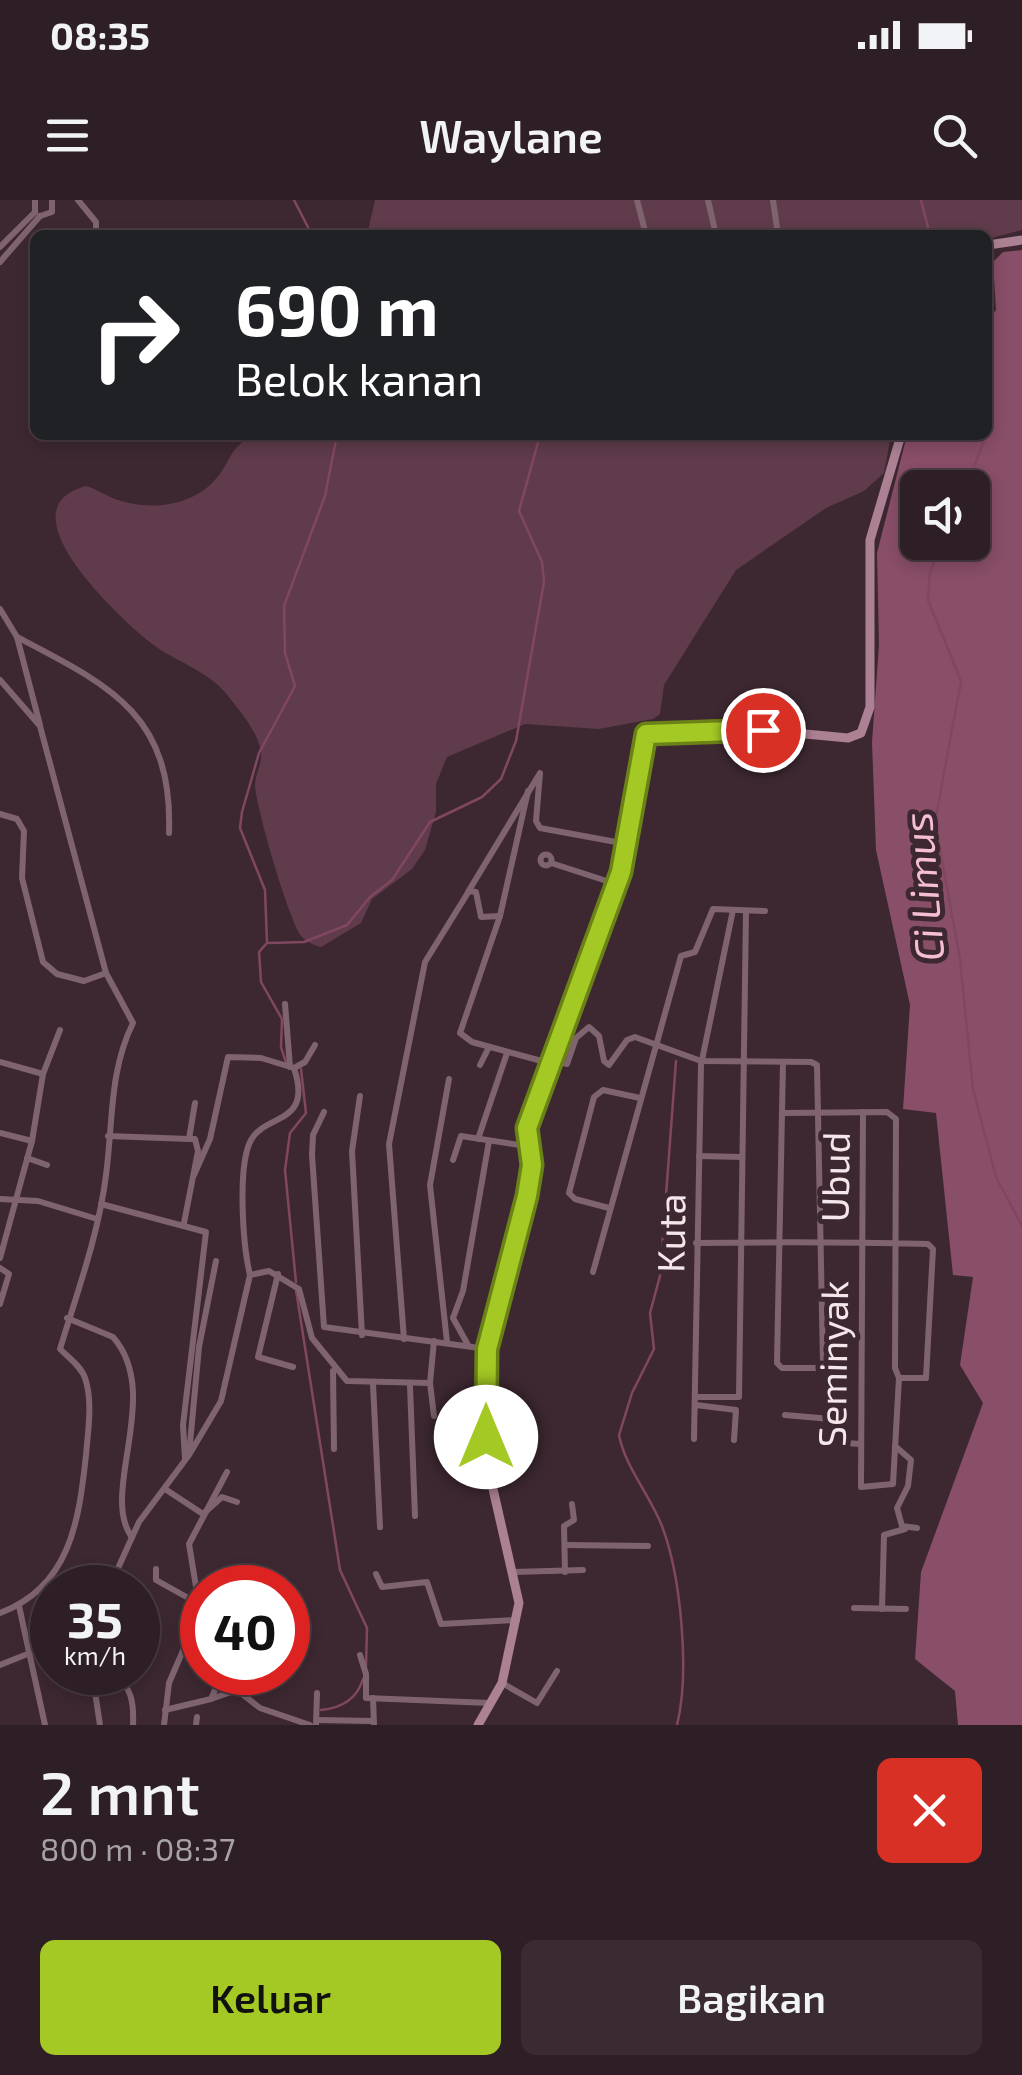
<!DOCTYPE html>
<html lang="id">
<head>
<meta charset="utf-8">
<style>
  :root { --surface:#2e1e25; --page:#3a2b32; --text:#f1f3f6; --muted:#a7a2a7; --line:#493c42; --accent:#a4c824 }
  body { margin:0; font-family:"Exo 2",sans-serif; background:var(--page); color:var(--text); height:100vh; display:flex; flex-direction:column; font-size:38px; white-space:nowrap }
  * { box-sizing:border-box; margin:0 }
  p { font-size:32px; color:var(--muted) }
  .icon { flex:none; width:55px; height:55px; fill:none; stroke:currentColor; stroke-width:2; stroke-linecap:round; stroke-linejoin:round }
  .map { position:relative; height:1525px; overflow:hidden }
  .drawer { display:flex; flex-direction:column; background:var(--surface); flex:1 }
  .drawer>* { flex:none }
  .hud { position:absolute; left:30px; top:30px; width:962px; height:210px; border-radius:15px; box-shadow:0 5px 15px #0003,0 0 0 2px var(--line); background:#202124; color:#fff; overflow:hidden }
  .controls { position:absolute; left:900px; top:270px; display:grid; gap:20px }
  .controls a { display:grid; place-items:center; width:90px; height:90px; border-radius:15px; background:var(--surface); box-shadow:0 5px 15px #0003,0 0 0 2px var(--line); font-size:50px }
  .speed { position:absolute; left:30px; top:1365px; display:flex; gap:20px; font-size:50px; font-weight:700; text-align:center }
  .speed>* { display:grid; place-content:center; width:130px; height:130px; border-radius:50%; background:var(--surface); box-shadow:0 5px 15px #0003,0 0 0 2px var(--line); line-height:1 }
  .speed small { font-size:25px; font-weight:400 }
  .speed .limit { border:15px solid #d22; background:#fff; color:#111 }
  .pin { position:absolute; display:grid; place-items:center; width:85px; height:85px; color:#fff; margin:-42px; border:5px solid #fff; border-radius:50%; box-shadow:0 2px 10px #0007 }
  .me { position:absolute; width:110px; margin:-55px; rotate:0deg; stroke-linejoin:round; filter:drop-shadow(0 0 8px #0008) }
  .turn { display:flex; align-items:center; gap:35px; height:210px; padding:0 40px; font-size:45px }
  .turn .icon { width:130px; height:130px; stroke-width:2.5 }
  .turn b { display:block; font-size:70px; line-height:85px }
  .round { display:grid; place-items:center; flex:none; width:105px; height:105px; border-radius:15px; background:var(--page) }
  .headline { display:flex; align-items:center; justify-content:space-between; height:170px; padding:0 40px }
  h1 { font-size:60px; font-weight:600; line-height:75px }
  .button { display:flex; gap:20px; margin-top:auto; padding:20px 40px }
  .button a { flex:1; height:115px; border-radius:15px; background:var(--accent); color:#111; font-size:40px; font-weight:600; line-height:115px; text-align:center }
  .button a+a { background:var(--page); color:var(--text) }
  .status { display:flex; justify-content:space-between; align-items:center; height:70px; padding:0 50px; background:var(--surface); direction:ltr }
  .status svg { height:28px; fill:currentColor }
  header { display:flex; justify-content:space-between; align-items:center; height:130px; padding:0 40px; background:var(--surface); font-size:45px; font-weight:600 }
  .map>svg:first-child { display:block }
  .green { fill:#5f3b4b }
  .forest { fill:#894e68; fill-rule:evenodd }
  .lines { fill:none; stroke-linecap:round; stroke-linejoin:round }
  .stream { stroke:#814761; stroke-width:2.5 }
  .street { stroke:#7f646f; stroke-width:6 }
  .secondary { stroke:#ac8193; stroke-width:9 }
  .route-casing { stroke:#6b8217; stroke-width:25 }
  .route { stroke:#a4c824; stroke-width:18 }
  .labels { text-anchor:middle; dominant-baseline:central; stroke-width:10; stroke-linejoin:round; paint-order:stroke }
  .street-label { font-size:38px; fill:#f5e6ec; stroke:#3d2831 }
  .water-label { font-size:40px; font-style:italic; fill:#f5bed4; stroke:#3d2831 }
</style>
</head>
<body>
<div class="status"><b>08:35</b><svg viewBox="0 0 49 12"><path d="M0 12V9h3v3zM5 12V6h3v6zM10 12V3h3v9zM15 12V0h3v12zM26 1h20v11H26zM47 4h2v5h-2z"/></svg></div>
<header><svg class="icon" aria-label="menu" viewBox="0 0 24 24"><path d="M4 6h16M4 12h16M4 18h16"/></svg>Waylane<svg class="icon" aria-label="search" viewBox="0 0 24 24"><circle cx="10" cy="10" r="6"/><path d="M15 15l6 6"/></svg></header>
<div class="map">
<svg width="1022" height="1525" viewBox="0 0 1022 1525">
  <rect width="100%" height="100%" fill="#3d2831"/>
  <g class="green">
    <path d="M 375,0 L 1022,0 L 1022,30 L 988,39 L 988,35 L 367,35 Z"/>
    <path d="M 254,235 L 891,235 L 884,273 L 864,291 L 826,308 L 736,370 L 664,485 L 660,514 L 653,519 L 599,529 L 525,524 L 447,557 L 436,584 L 436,612 L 425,650 L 412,669 L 372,699 L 361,723 L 321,747 C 313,745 307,742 301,736 C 289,720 255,605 255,584 C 256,571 264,561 260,547 C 256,530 239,510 228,496 C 209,470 172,461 147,440 C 118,416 1,308 86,286 C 97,289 105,295 115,299 C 147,311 189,307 213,282 C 232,263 227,248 254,235 Z"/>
  </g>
  <path class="forest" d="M 1022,50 L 1022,1525 L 958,1525 L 955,1491 L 915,1459 L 921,1372 L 983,1203 L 960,1165 L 973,1077 L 953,1075 L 936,913 L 903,909 L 910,805 L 876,650 L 872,542 L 879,445 L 877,353 L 907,235 L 988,235 L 988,119 L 996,110 L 993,62 L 1003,52 ZM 918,288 L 972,288 L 972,342 L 918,342 Z"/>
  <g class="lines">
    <g class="stream">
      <path d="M 294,0 L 312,35"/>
      <path d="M 921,0 L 930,35"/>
      <path d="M 988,185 L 988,230"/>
      <path d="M 966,288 L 986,235"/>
      <path d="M 941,342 L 930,372 L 928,400 L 961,481 L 935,622 L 960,759 L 973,889 L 996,977 L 1022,1026"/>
      <path d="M 269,743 L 304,742 L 347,725 L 370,697 L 392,680 L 430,622 L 482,597 L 501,579 L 516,541 L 544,382 L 542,362 L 519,311 L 540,235"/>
      <path d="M 676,861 L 660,1076 L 650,1113 L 654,1149 L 632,1193 L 619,1235 C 625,1267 650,1295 662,1326 C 681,1376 690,1473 677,1525"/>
      <path d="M 286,863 L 281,847 L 282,819 L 261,782 L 259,752 L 267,743 L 265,690 L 240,628 L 242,612 L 259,553 L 295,486 L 285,453 L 284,406 L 325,296 L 337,235"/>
      <path d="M 296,1082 L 285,970 L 290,933 L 306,913 L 301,869"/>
      <path d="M 296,1090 L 340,1370 L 367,1428 L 366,1466"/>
      <path d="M 321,1510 C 342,1508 357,1499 363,1479"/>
    </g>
    <g class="street">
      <path d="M 78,0 L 96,22 L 96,35"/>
      <path d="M 637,0 L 646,35"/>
      <path d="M 708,0 L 716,35"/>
      <path d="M 773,0 L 778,35"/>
      <path d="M 35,12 L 35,0"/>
      <path d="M 40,16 L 52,12 L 52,0"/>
      <path d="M 0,47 L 35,12"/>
      <path d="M 0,62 L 40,16"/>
      <path d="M 0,409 L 17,437 L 40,525"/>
      <path d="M 17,437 C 111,486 173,515 169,633"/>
      <path d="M 0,480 L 40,526 L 106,773 L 133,823 C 109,871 113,924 106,975 C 99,1033 77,1093 60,1149 C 68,1157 81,1166 85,1178 C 93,1201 88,1231 86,1255 C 79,1321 70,1387 0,1413"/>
      <path d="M 0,614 L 17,619 L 24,631 L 22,678 L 43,762 L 57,774 L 84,781 L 106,773"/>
      <circle cx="546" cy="660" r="5.5"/>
      <path d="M 551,663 L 616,684"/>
      <path d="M 468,692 L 540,573 L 536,621 L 540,628 L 627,644"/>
      <path d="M 500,716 L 528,591"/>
      <path d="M 285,804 L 290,867"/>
      <path d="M 553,860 L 567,864 L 576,838 L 589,827 L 599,836 L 604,861 L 609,865 L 627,840 L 635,837 L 701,861 L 811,862 L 817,865 L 823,1163 L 818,1168 L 782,1168 L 777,1163 L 783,862"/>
      <path d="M 0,862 L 43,874"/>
      <path d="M 480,865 L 489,847"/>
      <path d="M 360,896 L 352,951 L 362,1135"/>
      <path d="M 324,912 L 313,935 L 312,955 L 324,1127 L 487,1149"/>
      <path d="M 863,912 L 861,1287 L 893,1284 L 899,1178"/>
      <path d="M 0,933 L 32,941"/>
      <path d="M 108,936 L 189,939 L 195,903"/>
      <path d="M 478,939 L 507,853"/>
      <path d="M 699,956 L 742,957"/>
      <path d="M 27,958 L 47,965"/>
      <path d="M 453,960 L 461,936 L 526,946"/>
      <path d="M 194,975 L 210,939 L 228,857 L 261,858 L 294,868 L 305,862 L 315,845"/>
      <path d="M 0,999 L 38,1001 L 97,1019"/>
      <path d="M 101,1004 L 206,1032 L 183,1225 L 185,1258"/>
      <path d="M 609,1008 L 575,999 L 569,993 L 594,897 L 603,890 L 640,898"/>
      <path d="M 184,1023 L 198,951 L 195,939 L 189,939"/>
      <path d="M 696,1043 C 773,1042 851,1042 928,1044 L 933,1049 L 926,1178 L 899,1178 L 895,1168 L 896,919 L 887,912 L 783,913"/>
      <path d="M 0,1058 L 32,941 L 43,874 L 60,830"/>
      <path d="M 0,1068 L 9,1074 L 0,1104"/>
      <path d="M 593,1072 L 681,756 L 695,752 L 713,709 L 765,711"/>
      <path d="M 278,1074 L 258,1157 L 293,1167"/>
      <path d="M 250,1075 C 243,1046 237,966 251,940 C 266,913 313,925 294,868"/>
      <path d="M 67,1118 L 113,1137 C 163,1194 100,1291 131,1336"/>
      <path d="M 404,1139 L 389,944 L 425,762 L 469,691 L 476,692 L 481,717 L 500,716 L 460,833 L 472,842 L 549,863"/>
      <path d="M 447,1142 L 430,985 L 449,879"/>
      <path d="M 468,1145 L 453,1118 L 463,1091 L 489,941"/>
      <path d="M 333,1171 L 334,1249"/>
      <path d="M 430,1183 L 434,1216"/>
      <path d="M 373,1184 L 380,1327"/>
      <path d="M 410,1186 L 415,1316"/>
      <path d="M 697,1197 L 739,1197 L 746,711"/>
      <path d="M 696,1205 L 736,1210 L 734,1240"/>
      <path d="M 785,1215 L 831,1219 L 845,1243 L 860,1244"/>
      <path d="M 694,1239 L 701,865 L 733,710"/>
      <path d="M 895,1246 L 911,1260 L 908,1286 L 897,1308 L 902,1326 L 917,1328"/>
      <path d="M 189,1254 L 199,1147 L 216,1061"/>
      <path d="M 165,1289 L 203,1314 L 222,1297 L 237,1302"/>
      <path d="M 565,1345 L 648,1346"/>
      <path d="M 156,1369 L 156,1380 L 199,1404"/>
      <path d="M 513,1372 L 583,1370"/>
      <path d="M 565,1372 L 564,1326 L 574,1320 L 572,1304"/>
      <path d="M 376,1374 L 382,1387 L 427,1382 L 441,1424 L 517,1420"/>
      <path d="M 109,1388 L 139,1322 L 189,1255 L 221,1201 L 250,1075 L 269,1071 L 299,1089 L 312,1138 L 347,1181 L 430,1183 L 434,1141"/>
      <path d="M 19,1406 L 45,1525"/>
      <path d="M 854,1408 L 906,1409"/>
      <path d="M 882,1409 L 884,1335 L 905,1329"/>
      <path d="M 360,1455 L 366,1474 L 366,1498 L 490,1503"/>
      <path d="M 0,1465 L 30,1453 L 52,1432"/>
      <path d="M 92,1472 L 100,1525"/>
      <path d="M 111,1472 C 132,1485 134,1503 133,1525"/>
      <path d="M 502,1483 L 537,1503 L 557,1471"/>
      <path d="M 373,1498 L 374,1524"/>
      <path d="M 211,1499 L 237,1490 L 260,1508 L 310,1525"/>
      <path d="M 165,1510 L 211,1499 L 223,1472"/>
      <path d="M 317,1520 L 373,1521"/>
      <path d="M 164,1525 L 169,1483 L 200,1411 L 189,1344 L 227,1272"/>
      <path d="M 196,1525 L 197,1517"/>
      <path d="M 316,1525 L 317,1493"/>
    </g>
    <g class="secondary">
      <path d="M 988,45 L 1022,40"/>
      <path d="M 988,73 L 988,100"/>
      <path d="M 478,1525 L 502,1483 L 519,1403 L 488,1267 L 487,1149 L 527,995 L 532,965 L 525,940 L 534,898 L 560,845 L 621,672 L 644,568 L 646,534 L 763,530 L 848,538 L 861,533 L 870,507 L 870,340 L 901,235"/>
    </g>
  </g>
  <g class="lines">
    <g class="route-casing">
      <path id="route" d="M 486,1237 L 487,1149 L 527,996 L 532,965 L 527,928 L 621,672 L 646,534 L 763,530"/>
    </g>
    <use href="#route" class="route"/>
  </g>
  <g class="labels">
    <g class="street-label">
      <text transform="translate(834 977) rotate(-89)">Ubud</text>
      <text transform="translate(670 1033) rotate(-89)">Kuta</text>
      <text transform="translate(832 1164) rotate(-89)">Seminyak</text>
    </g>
    <g class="water-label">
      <text transform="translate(922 687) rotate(-95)">Ci Limus</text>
    </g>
  </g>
</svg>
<div class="controls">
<a><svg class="icon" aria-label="sound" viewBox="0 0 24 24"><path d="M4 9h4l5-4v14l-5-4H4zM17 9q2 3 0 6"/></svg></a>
</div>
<div class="speed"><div>35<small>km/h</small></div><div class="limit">40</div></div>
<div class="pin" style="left:763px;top:530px;background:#d93025"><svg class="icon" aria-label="arrive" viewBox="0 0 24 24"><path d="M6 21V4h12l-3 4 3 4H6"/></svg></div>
<svg class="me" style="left:486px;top:1237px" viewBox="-20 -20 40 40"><circle r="19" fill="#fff"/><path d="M0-13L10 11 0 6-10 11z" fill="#a4c824"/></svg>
<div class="hud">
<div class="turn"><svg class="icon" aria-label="right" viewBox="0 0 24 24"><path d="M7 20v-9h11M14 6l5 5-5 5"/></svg><div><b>690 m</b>Belok kanan</div></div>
</div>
</div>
<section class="drawer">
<div class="headline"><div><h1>2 mnt</h1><p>800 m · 08:37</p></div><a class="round" style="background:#d93025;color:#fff"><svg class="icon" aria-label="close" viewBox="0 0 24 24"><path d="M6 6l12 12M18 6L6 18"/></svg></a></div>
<div class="button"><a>Keluar</a><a>Bagikan</a></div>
</section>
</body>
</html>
